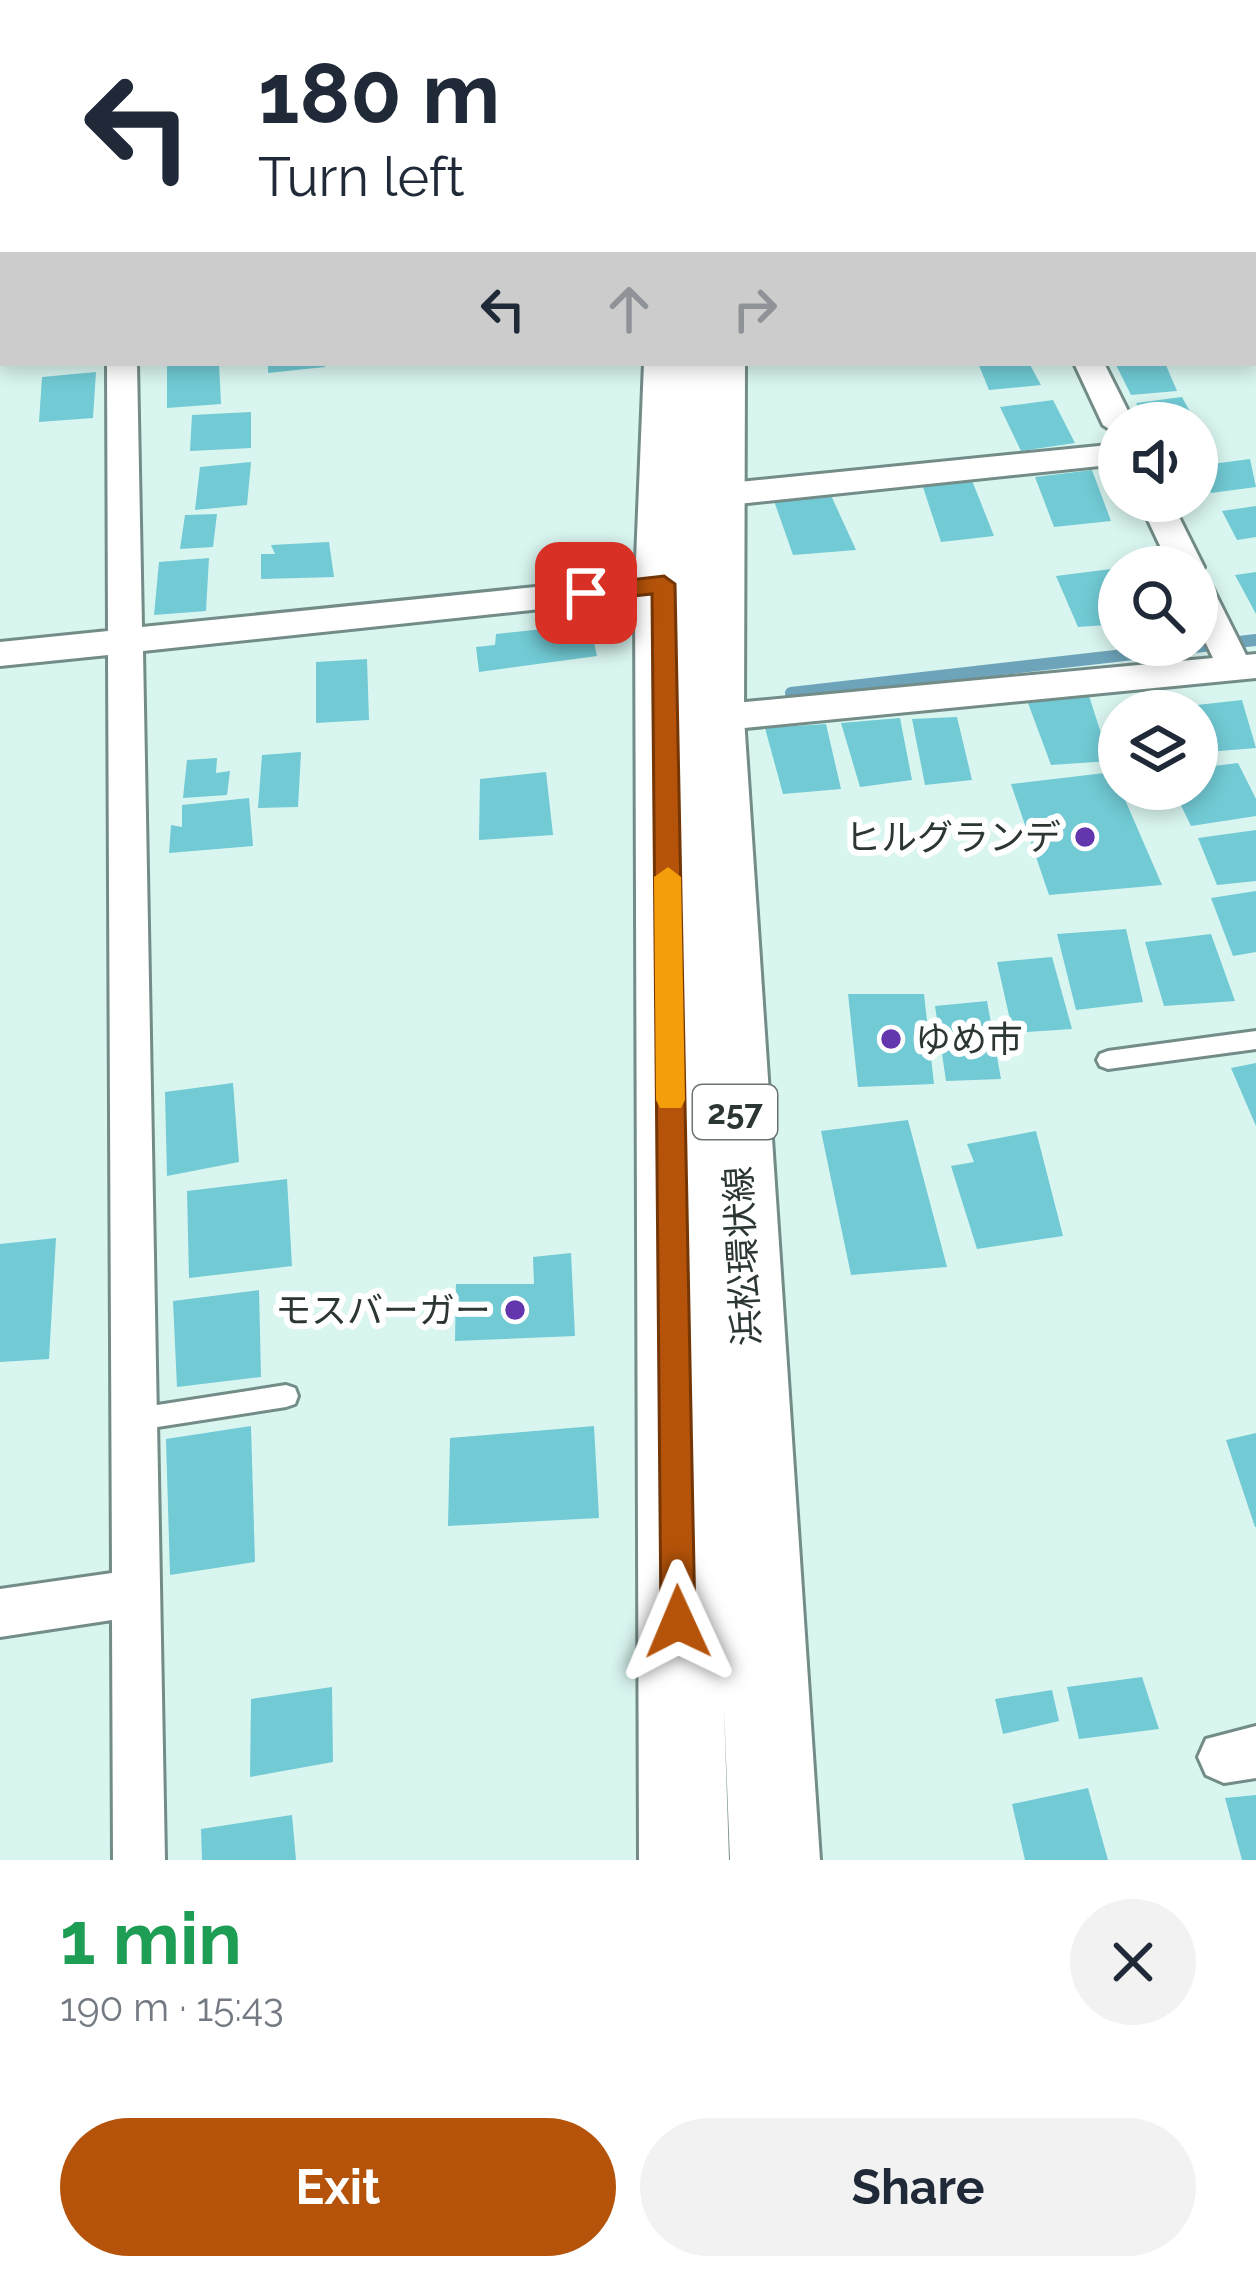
<!DOCTYPE html>
<html lang="en">
<head>
<meta charset="utf-8">
<style>
  :root { --surface:#fff; --page:#f2f2f3; --text:#1f2937; --muted:#747a83; --accent:#b45309 }
  body { margin:0; font-family:Raleway,"Noto Sans JP",sans-serif; background:var(--page); color:var(--text); height:100vh; display:flex; flex-direction:column; font-size:45px; white-space:nowrap }
  * { box-sizing:border-box; margin:0 }
  p { font-size:39px; color:var(--muted) }
  .icon { flex:none; width:66px; height:66px; fill:none; stroke:currentColor; stroke-width:2; stroke-linecap:round; stroke-linejoin:round }
  .map { position:relative; height:1860px; overflow:hidden }
  .side { display:flex; flex-direction:column; background:var(--surface); flex:1 }
  .side>* { flex:none }
  .banner { position:absolute; left:0px; top:0px; width:1257px; height:366px; box-shadow:0 6px 18px #0003; background:#fff; color:var(--text); overflow:hidden }
  .buttons { position:absolute; left:1098px; top:402px; display:grid; gap:24px }
  .buttons a { display:grid; place-items:center; width:120px; height:120px; border-radius:50%; background:var(--surface); box-shadow:0 6px 18px #0003; font-size:60px }
  .pin { position:absolute; display:grid; place-items:center; width:102px; height:102px; color:#fff; margin:-51px; border-radius:24px; box-shadow:0 6px 18px #0006 }
  .me { position:absolute; width:132px; margin:-66px; rotate:359deg; stroke-linejoin:round; filter:drop-shadow(0 0 9px #0008) }
  .turn { display:flex; align-items:center; gap:42px; height:252px; padding:0 60px; font-size:54px }
  .turn .icon { width:156px; height:156px; stroke-width:2.5 }
  .turn b { display:block; font-size:84px; line-height:102px }
  .lanes { display:flex; align-items:center; height:114px; padding:0 60px; background:#0003; justify-content:center; gap:60px; direction:ltr }
  .lanes .off { opacity:.35 }
  .round { display:grid; place-items:center; flex:none; width:126px; height:126px; border-radius:63px; background:var(--page) }
  .overview { display:flex; align-items:center; justify-content:space-between; height:204px; padding:0 60px }
  h1 { font-size:72px; font-weight:700; line-height:90px; color:#1e9e55 }
  .primary-button { display:flex; gap:24px; margin-top:auto; padding:24px 60px }
  .primary-button a { flex:1; height:138px; border-radius:72px; background:var(--accent); color:#fff; font-size:48px; font-weight:700; line-height:138px; text-align:center }
  .primary-button a+a { background:var(--page); color:var(--text) }
  .map>svg:first-child { display:block }
  .lines { fill:none; stroke-linecap:round; stroke-linejoin:round }
  .stream { stroke:#6da4ba; stroke-width:12 }
  .building { fill:#71cad4 }
  .lane-casing { stroke:#738c87; stroke-width:6 }
  .street-casing { stroke:#738c87; stroke-width:6 }
  .highway-casing { stroke:#738c87; stroke-width:6 }
  .lane { fill:#fff; fill-rule:evenodd }
  .street { fill:#fff; fill-rule:evenodd }
  .highway { fill:#fff; fill-rule:evenodd }
  .route { fill:#b45309; stroke:#753606; stroke-width:3 }
  .slow { fill:#f59e0b }
  .poi-dot { fill:#6336ae; stroke:#fff; stroke-width:4.5 }
  .labels { text-anchor:middle; dominant-baseline:central; stroke-width:12; stroke-linejoin:round; paint-order:stroke }
  .shield { fill:#fff; stroke:#6b7372; stroke-width:3 }
  .shield-label { font-size:33px; font-weight:bold; fill:#2c3735 }
  .poi-label { font-size:36px; fill:#2c3735; stroke:#fff; text-anchor:end }
  .street-label { font-size:36px; fill:#2c3735; stroke:#fff }
</style>
</head>
<body>
<div class="map">
<svg width="1256" height="1860" viewBox="0 0 1256 1860">
  <rect width="100%" height="100%" fill="#d9f5f0"/>
  <g class="lines">
    <path class="stream" d="M 791,693 L 1256,640"/>
  </g>
  <g class="building">
    <path d="M 219,363 L 221,404 L 167,408 L 167,364 Z"/>
    <path d="M 268,363 L 324,363 L 325,367 L 268,373 Z"/>
    <path d="M 978,363 L 1029,363 L 1041,385 L 989,390 Z"/>
    <path d="M 1115,363 L 1165,363 L 1177,391 L 1131,395 Z"/>
    <path d="M 96,372 L 93,418 L 39,422 L 42,377 Z"/>
    <path d="M 1182,397 L 1196,423 L 1148,423 L 1136,403 Z"/>
    <path d="M 1053,400 L 1075,443 L 1021,451 L 1000,407 Z"/>
    <path d="M 251,412 L 251,448 L 190,451 L 192,415 Z"/>
    <path d="M 1250,459 L 1256,487 L 1211,493 L 1197,466 Z"/>
    <path d="M 251,462 L 247,505 L 195,510 L 200,467 Z"/>
    <path d="M 1092,470 L 1111,521 L 1054,527 L 1035,477 Z"/>
    <path d="M 971,478 L 994,536 L 941,542 L 922,484 Z"/>
    <path d="M 829,491 L 856,550 L 793,555 L 773,498 Z"/>
    <path d="M 1256,506 L 1256,537 L 1237,540 L 1222,511 Z"/>
    <path d="M 217,514 L 213,547 L 180,549 L 185,515 Z"/>
    <path d="M 329,542 L 334,577 L 261,579 L 261,554 L 275,554 L 271,545 Z"/>
    <path d="M 209,558 L 206,611 L 154,615 L 159,562 Z"/>
    <path d="M 1119,568 L 1119,624 L 1078,627 L 1056,576 Z"/>
    <path d="M 1256,572 L 1256,614 L 1235,575 Z"/>
    <path d="M 590,624 L 597,656 L 479,672 L 476,647 L 495,645 L 496,634 Z"/>
    <path d="M 367,659 L 369,720 L 316,723 L 316,662 Z"/>
    <path d="M 1089,696 L 1110,761 L 1051,765 L 1028,703 Z"/>
    <path d="M 1242,700 L 1256,748 L 1207,752 L 1197,727 L 1197,711 L 1188,706 Z"/>
    <path d="M 957,717 L 972,780 L 925,785 L 912,719 Z"/>
    <path d="M 900,718 L 912,780 L 860,787 L 841,723 Z"/>
    <path d="M 826,724 L 841,789 L 783,794 L 765,728 Z"/>
    <path d="M 301,752 L 298,807 L 258,808 L 262,755 Z"/>
    <path d="M 217,758 L 216,773 L 230,771 L 227,795 L 183,798 L 187,760 Z"/>
    <path d="M 1238,763 L 1256,799 L 1256,816 L 1191,826 L 1173,789 L 1197,789 L 1197,768 Z"/>
    <path d="M 546,772 L 553,835 L 479,840 L 480,779 Z"/>
    <path d="M 1113,772 L 1162,885 L 1049,895 L 1011,784 Z"/>
    <path d="M 249,798 L 253,846 L 169,853 L 171,825 L 182,827 L 182,805 Z"/>
    <path d="M 1256,830 L 1256,881 L 1217,885 L 1198,838 Z"/>
    <path d="M 1256,891 L 1256,952 L 1233,956 L 1211,898 Z"/>
    <path d="M 1126,929 L 1143,1002 L 1076,1010 L 1057,934 Z"/>
    <path d="M 1211,934 L 1235,1001 L 1164,1006 L 1145,942 Z"/>
    <path d="M 1052,957 L 1072,1029 L 1013,1033 L 997,962 Z"/>
    <path d="M 848,994 L 924,994 L 934,1084 L 858,1087 Z"/>
    <path d="M 987,1001 L 1001,1079 L 946,1081 L 935,1006 Z"/>
    <path d="M 1256,1063 L 1256,1126 L 1231,1068 Z"/>
    <path d="M 233,1083 L 239,1162 L 167,1176 L 165,1092 Z"/>
    <path d="M 908,1120 L 947,1267 L 851,1275 L 821,1131 Z"/>
    <path d="M 1036,1131 L 1063,1236 L 977,1249 L 951,1166 L 974,1162 L 967,1144 Z"/>
    <path d="M 287,1179 L 292,1266 L 189,1278 L 187,1191 Z"/>
    <path d="M 56,1238 L 49,1359 L 0,1362 L 0,1244 Z"/>
    <path d="M 571,1253 L 575,1336 L 455,1341 L 456,1284 L 534,1284 L 533,1257 Z"/>
    <path d="M 259,1290 L 261,1377 L 177,1387 L 173,1301 Z"/>
    <path d="M 251,1426 L 255,1562 L 170,1575 L 166,1439 Z"/>
    <path d="M 594,1426 L 599,1518 L 448,1526 L 450,1438 Z"/>
    <path d="M 1256,1433 L 1256,1527 L 1255,1527 L 1226,1440 Z"/>
    <path d="M 1142,1677 L 1159,1729 L 1079,1739 L 1067,1687 Z"/>
    <path d="M 332,1687 L 333,1762 L 250,1777 L 251,1699 Z"/>
    <path d="M 1052,1690 L 1059,1721 L 1003,1734 L 995,1699 Z"/>
    <path d="M 1088,1788 L 1108,1860 L 1025,1860 L 1012,1804 Z"/>
    <path d="M 1256,1795 L 1256,1860 L 1242,1860 L 1225,1798 Z"/>
    <path d="M 292,1815 L 296,1860 L 202,1860 L 201,1829 Z"/>
  </g>
  <g class="lines">
    <g class="lane-casing">
      <g id="lane">
        <path d="M 1256,1031 L 1256,1049 L 1108,1069 L 1100,1066 L 1097,1060 L 1100,1054 L 1108,1051 Z"/>
        <path d="M 286,1385 L 295,1388 L 298,1396 L 295,1404 L 286,1407 L 138,1430 L 129,1427 L 126,1419 L 129,1411 L 138,1408 Z"/>
      </g>
    </g>
    <g class="street-casing">
      <g id="street">
        <rect x="106" y="0" width="26" height="3"/>
        <path d="M 905,0 L 931,0 L 932,3 L 906,3 Z"/>
        <rect x="1254" y="250" width="2" height="18"/>
        <path d="M 107,363 L 137,363 L 142,627 L 664,574 L 676,577 L 681,585 L 676,593 L 664,596 L 143,651 L 165,1860 L 113,1860 L 112,1620 L 0,1637 L 0,1589 L 112,1573 L 108,655 L 0,666 L 0,642 L 108,631 Z"/>
        <path d="M 1074,363 L 1104,363 L 1134,423 L 1119,423 L 1119,435 L 1103,425 Z"/>
        <path d="M 1119,444 L 1119,464 L 719,506 L 707,503 L 703,495 L 707,487 L 719,484 Z"/>
        <path d="M 1139,501 L 1171,501 L 1204,567 L 1199,575 L 1197,567 L 1170,567 Z"/>
        <path d="M 1197,577 L 1209,581 L 1246,655 L 1256,654 L 1256,678 L 714,731 L 701,727 L 696,718 L 701,709 L 714,705 L 1213,658 L 1197,625 Z"/>
        <path d="M 1256,1726 L 1256,1778 L 1224,1783 L 1206,1775 L 1198,1757 L 1206,1739 Z"/>
      </g>
    </g>
    <g class="highway-casing">
      <g id="highway">
        <path d="M 659,0 L 701,0 L 702,3 L 658,3 Z"/>
        <path d="M 708,0 L 750,0 L 751,3 L 707,3 Z"/>
        <path d="M 644,363 L 745,363 L 744,718 L 820,1860 L 730,1860 L 724,1707 L 729,1860 L 639,1860 L 635,585 Z"/>
      </g>
    </g>
    <use href="#lane" class="lane"/>
    <use href="#street" class="street"/>
    <use href="#highway" class="highway"/>
  </g>
  <path class="route" d="M 664,576 L 675,584 L 695,1622 L 690,1634 L 678,1639 L 666,1634 L 661,1622 L 652,594 L 586,601 L 575,593 L 586,585 Z"/>
  <path class="slow" d="M 668,867 L 681,877 L 685,1100 L 681,1108 L 660,1108 L 656,1100 L 654,877 Z"/>
  <g class="poi-dot">
    <circle cx="1085" cy="837" r="12"/>
    <circle cx="891" cy="1039" r="12"/>
    <circle cx="515" cy="1310" r="12"/>
  </g>
  <g class="labels">
    <rect class="shield" x="693" y="1085" width="84" height="54" rx="9"/>
    <g class="shield-label">
      <text x="735" y="1112">257</text>
    </g>
    <g class="poi-label">
      <text x="1061" y="837">ヒルグランデ</text>
      <text x="915" y="1039" text-anchor="start">ゆめ市</text>
      <text x="491" y="1310">モスバーガー</text>
    </g>
    <g class="street-label">
      <text transform="translate(742 1256) rotate(-93)">浜松環状線</text>
    </g>
  </g>
</svg>
<div class="buttons">
<a><svg class="icon" aria-label="sound" viewBox="0 0 24 24"><path d="M4 9h4l5-4v14l-5-4H4zM17 9q2 3 0 6"/></svg></a>
<a><svg class="icon" aria-label="search" viewBox="0 0 24 24"><circle cx="10" cy="10" r="6"/><path d="M15 15l6 6"/></svg></a>
<a><svg class="icon" aria-label="layers" viewBox="0 0 24 24"><path d="M12 4l9 5-9 5-9-5zM3 14l9 5 9-5"/></svg></a>
</div>
<div class="pin" style="left:586px;top:593px;background:#d93025"><svg class="icon" aria-label="arrive" viewBox="0 0 24 24"><path d="M6 21V4h12l-3 4 3 4H6"/></svg></div>
<svg class="me" style="left:678px;top:1622px" viewBox="-20 -20 40 40"><path d="M0-17L14 15 0 8-14 15z" fill="#b45309" stroke="#fff" stroke-width="4"/></svg>
<div class="banner">
<div class="turn"><svg class="icon" aria-label="left" viewBox="0 0 24 24"><path d="M17 20v-9H6M10 6l-5 5 5 5"/></svg><div><b>180 m</b>Turn left</div></div>
<div class="lanes"><svg class="icon" aria-label="left" viewBox="0 0 24 24"><path d="M17 20v-9H6M10 6l-5 5 5 5"/></svg><svg class="icon off" aria-label="ahead" viewBox="0 0 24 24"><path d="M12 20V5M6 11l6-6 6 6"/></svg><svg class="icon off" aria-label="right" viewBox="0 0 24 24"><path d="M7 20v-9h11M14 6l5 5-5 5"/></svg></div>
</div>
</div>
<section class="side">
<div class="overview"><div><h1>1 min</h1><p>190 m · 15:43</p></div><a class="round"><svg class="icon" aria-label="close" viewBox="0 0 24 24"><path d="M6 6l12 12M18 6L6 18"/></svg></a></div>
<div class="primary-button"><a>Exit</a><a>Share</a></div>
</section>
</body>
</html>
